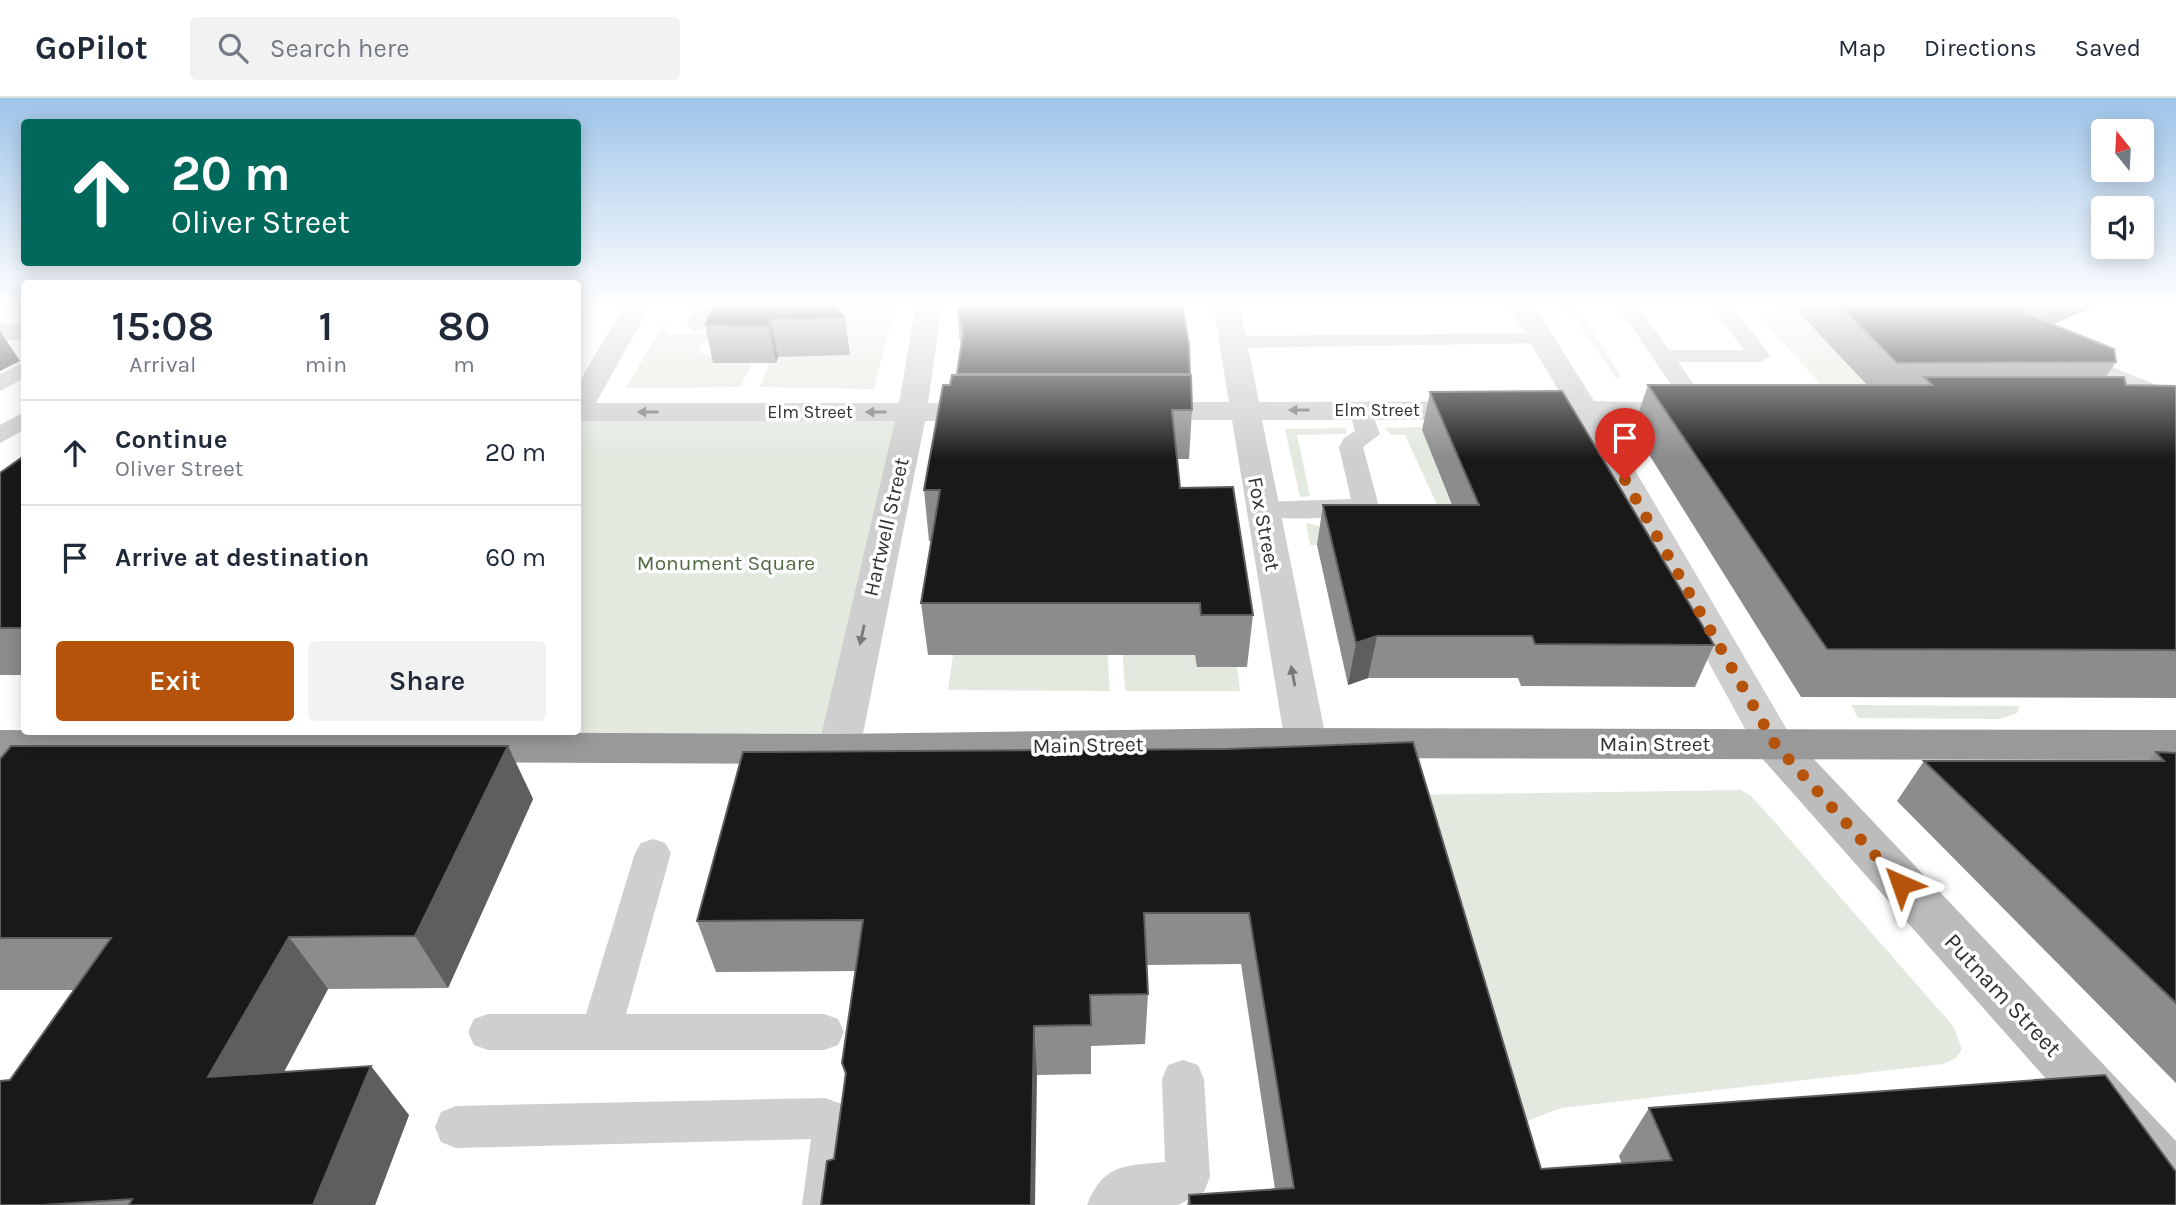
<!DOCTYPE html>
<html lang="en">
<head>
<meta charset="utf-8">
<style>
  :root { --surface:#fff; --page:#f2f2f3; --text:#1f2937; --muted:#747a83; --line:#e0e1e3; --accent:#b45309 }
  body { margin:0; font-family:Karla,sans-serif; background:var(--page); color:var(--text); height:100vh; display:flex; flex-direction:column; font-size:26px; white-space:nowrap }
  * { box-sizing:border-box; margin:0 }
  p { font-size:23px; color:var(--muted) }
  .icon { flex:none; width:38px; height:38px; fill:none; stroke:currentColor; stroke-width:2; stroke-linecap:round; stroke-linejoin:round }
  .map { position:relative; flex:1; overflow:hidden }
  .sheet { position:absolute; left:21px; top:182px; width:560px; height:455px; display:flex; flex-direction:column; background:var(--surface); border-radius:7px; box-shadow:0 4px 18px #0003 }
  .sheet>* { flex:none }
  .banner { position:absolute; left:21px; top:21px; width:560px; height:147px; border-radius:7px; box-shadow:0 4px 18px #0003; background:#00695c; color:#fff; overflow:hidden }
  .needle { width:46px; rotate:342deg }
  .fabs { position:absolute; left:2091px; top:21px; display:grid; gap:14px }
  .fabs a { display:grid; place-items:center; width:63px; height:63px; border-radius:7px; background:var(--surface); box-shadow:0 4px 18px #0003; font-size:35px }
  .pin { position:absolute; display:grid; place-items:center; width:60px; height:60px; color:#fff; margin:-72px -30px; border-radius:50% 50% 50% 0; rotate:-45deg; box-shadow:0 0 7px #0007 }
  .pin .icon { rotate:45deg }
  .me { position:absolute; width:77px; margin:-38px; rotate:317deg; stroke-linejoin:round; filter:drop-shadow(0 0 5px #0008) }
  .turn { display:flex; align-items:center; gap:24px; height:147px; padding:0 35px; font-size:32px }
  .turn .icon { width:91px; height:91px; stroke-width:2.5 }
  .turn b { display:block; font-size:49px; line-height:60px }
  .eta { display:flex; justify-content:space-evenly; align-items:center; height:119px; text-align:center }
  .eta b { font-size:42px; font-weight:600; line-height:49px }
  .action { display:flex; gap:14px; margin-top:auto; padding:14px 35px }
  .action a { flex:1; height:80px; border-radius:7px; background:var(--accent); color:#fff; font-size:28px; font-weight:600; line-height:80px; text-align:center }
  .action a+a { background:var(--page); color:var(--text) }
  ul { padding:0; list-style:none }
  li { display:flex; align-items:center; gap:21px; height:105px; padding:0 35px; border-top:2px solid var(--line) }
  li div { flex:1 }
  li b { display:block; font-size:26px }
  li em { font-style:normal }
  header { display:flex; align-items:center; gap:42px; box-sizing:border-box; height:98px; padding:0 35px; background:var(--surface); border-bottom:2px solid var(--line) }
  header strong { font-size:33px }
  nav { display:flex; gap:38px; margin-inline-start:auto; font-size:24px }
  .search { width:490px; height:63px; background:var(--page); display:flex; align-items:center; gap:18px; box-sizing:border-box; padding:0 24px; border-radius:7px; color:var(--muted); font-size:26px }
  .map>svg:first-child { display:block }
  .green { fill:#e3e9df }
  .lines { fill:none; stroke-linecap:round; stroke-linejoin:round }
  .lane { fill:#cfcfcf; fill-rule:evenodd }
  .street { fill:#cfcfcf; fill-rule:evenodd }
  .secondary { fill:#bcbcbc; fill-rule:evenodd }
  .highway { fill:#999; fill-rule:evenodd }
  .wall { fill:#8c8c8c }
  .shaded-wall { fill:#5e5e5e }
  .building { fill:#191919; stroke:#5e5e5e; stroke-width:2 }
  .oneway { fill:#797979 }
  .route { stroke:#b45309; stroke-width:12; stroke-dasharray:0 21.6 }
  .labels { text-anchor:middle; dominant-baseline:central; stroke-width:7; stroke-linejoin:round; paint-order:stroke }
  .far-street-label { font-size:18px; fill:#323232; stroke:#fff }
  .street-label { font-size:21px; fill:#323232; stroke:#fff }
  .park-label { font-size:21px; fill:#4f6943; stroke:#fff }
  .near-street-label { font-size:24px; fill:#323232; stroke:#fff }
</style>
</head>
<body>
<header>
<strong>GoPilot</strong>
<div class="search"><svg class="icon" aria-label="search" viewBox="0 0 24 24"><circle cx="10" cy="10" r="6"/><path d="M15 15l6 6"/></svg>Search here</div>
<nav><a>Map</a><a>Directions</a><a>Saved</a></nav>
</header>
<div class="map">
<svg width="2176" height="1107" viewBox="0 0 2176 1107">
  <rect width="100%" height="100%" fill="#fff"/>
  <g class="green">
    <path d="M 1550,206 L 1576,206 L 1621,279 L 1617,281 L 1570,214 L 1552,210 Z"/>
    <path d="M 1770,206 L 1791,206 L 1871,291 L 1825,291 L 1761,220 L 1782,219 Z"/>
    <path d="M 839,207 L 895,209 L 874,291 L 760,289 L 769,265 L 775,265 L 778,259 L 830,237 Z"/>
    <path d="M 664,225 L 668,226 L 665,236 L 712,236 L 713,240 L 699,249 L 699,254 L 715,260 L 751,259 L 748,265 L 752,266 L 740,289 L 626,290 Z"/>
    <path d="M 578,314 L 912,314 L 839,651 L 372,646 L 380,634 L 578,634 Z"/>
    <path d="M 1421,329 L 1467,446 L 1310,447 L 1306,425 L 1319,428 L 1322,437 L 1451,437 L 1405,337 L 1391,337 L 1385,330 Z"/>
    <path d="M 1346,330 L 1347,336 L 1297,337 L 1310,398 L 1300,399 L 1285,331 Z"/>
    <path d="M 1118,481 L 1151,557 L 1195,557 L 1237,569 L 1240,593 L 1125,593 Z"/>
    <path d="M 1107,549 L 1110,593 L 948,592 L 953,557 L 1084,557 Z"/>
    <path d="M 1851,607 L 2020,608 L 2017,615 L 2000,621 L 1858,620 Z"/>
    <path d="M 1741,692 L 1751,698 L 1779,729 L 1953,928 L 1962,951 L 1956,960 L 1943,966 L 1561,1010 L 1530,1022 L 1512,1041 L 1400,697 Z"/>
  </g>
  <g class="lines">
    <g class="lane">
      <path d="M 697,206 L 717,206 L 703,231 L 696,233 L 686,227 Z"/>
      <path d="M 1616,206 L 1636,206 L 1669,252 L 1744,252 L 1710,206 L 1730,206 L 1771,258 L 1760,264 L 1678,264 L 1712,312 L 1708,317 L 1692,317 Z"/>
      <path d="M 1540,235 L 1547,237 L 1551,241 L 1547,245 L 1232,250 L 1221,244 L 1232,238 Z"/>
      <path d="M 24,264 L 24,280 L 0,293 L 0,276 Z"/>
      <path d="M 1361,305 L 1369,307 L 1380,336 L 1363,349 L 1378,405 C 1365,423 1275,423 1253,417 L 1249,412 L 1253,407 L 1262,404 L 1351,401 L 1339,349 L 1344,340 L 1355,333 L 1349,312 L 1353,307 Z"/>
      <path d="M 24,314 L 24,332 L 0,345 L 0,327 Z"/>
      <path d="M 653,741 L 665,745 L 671,755 L 626,916 L 824,916 L 838,921 L 844,934 L 838,947 L 824,952 L 488,952 L 474,947 L 468,934 L 474,921 L 488,916 L 586,916 L 635,755 L 641,745 Z"/>
      <path d="M 1183,962 L 1198,967 L 1204,981 L 1210,1079 L 1204,1094 L 1178,1107 L 1087,1107 C 1104,1065 1125,1068 1165,1064 L 1162,981 L 1168,967 Z"/>
      <path d="M 825,1000 L 850,1009 L 856,1023 L 846,1107 L 802,1107 L 811,1041 L 456,1050 L 441,1044 L 435,1029 L 441,1014 L 456,1008 Z"/>
    </g>
    <g class="street">
      <path d="M 625,206 L 651,206 L 596,305 L 899,305 L 916,206 L 942,206 L 928,305 L 1002,308 L 1006,314 L 1002,320 L 991,323 L 925,323 L 860,651 L 854,662 L 839,666 L 824,662 L 818,651 L 895,323 L 578,323 L 578,286 Z"/>
      <path d="M 1213,206 L 1239,206 L 1259,304 L 1565,303 L 1507,206 L 1533,206 L 1594,303 L 1702,306 L 1706,312 L 1702,318 L 1691,321 L 1605,321 L 1796,647 L 1790,658 L 1775,662 L 1760,658 L 1575,321 L 1262,322 L 1327,645 L 1321,656 L 1306,660 L 1291,656 L 1285,645 L 1232,322 L 1139,322 L 1128,319 L 1124,313 L 1128,307 L 1139,304 L 1229,304 Z"/>
      <path d="M 0,225 L 24,226 L 24,242 L 0,241 Z"/>
      <path d="M 2059,247 L 2176,295 L 2176,315 L 2049,261 L 2045,255 L 2049,249 Z"/>
    </g>
    <path class="secondary" d="M 1775,632 L 1790,636 L 2176,1043 L 2176,1107 L 2156,1105 L 1760,658 L 1754,647 L 1760,636 Z"/>
    <path class="highway" d="M 1260,630 L 2176,632 L 2176,662 L 1260,660 L 839,666 L 0,662 L 0,632 L 839,636 Z"/>
  </g>
  <g class="wall">
    <path d="M 840,206 L 838,211 L 845,220 L 850,257 L 778,259 L 776,265 L 713,265 L 705,227 Z"/>
    <path d="M 1791,206 L 2100,206 L 2052,226 L 2116,264 L 2106,279 L 2126,287 L 2176,288 L 2176,600 L 1801,599 L 1633,331 L 1648,287 L 1867,287 Z"/>
    <path d="M 958,215 L 1190,277 L 1192,312 L 1189,361 L 1177,361 L 1180,390 L 1253,517 L 1247,569 L 1197,569 L 1195,557 L 928,557 L 921,505 L 932,443 L 929,443 L 924,392 L 950,287 L 957,277 L 962,247 L 959,239 Z"/>
    <path d="M 1430,294 L 1714,547 L 1695,589 L 1521,588 L 1518,580 L 1368,580 L 1348,587 L 1317,447 L 1323,407 L 1452,407 L 1422,332 Z"/>
    <path d="M 24,358 L 24,577 L 0,577 L 0,375 Z"/>
    <path d="M 508,648 L 533,701 L 448,890 L 328,891 L 284,974 L 409,1017 L 375,1107 L 0,1107 L 10,982 L 74,892 L 0,892 L 0,661 Z"/>
    <path d="M 1227,651 L 1541,1071 L 1622,1066 L 1619,1058 L 1649,1010 L 2176,1107 L 1187,1107 L 1189,1097 L 1275,1091 L 1241,866 L 1147,867 L 1148,896 L 1145,946 L 1091,948 L 1091,976 L 1037,977 L 834,1061 L 845,977 L 842,965 L 856,873 L 716,874 L 697,823 Z"/>
    <path d="M 2156,654 L 2176,655 L 2176,985 L 1897,703 L 1924,663 L 2149,663 Z"/>
  </g>
  <g class="shaded-wall">
    <path d="M 2052,206 L 2100,206 L 2037,233 Z"/>
    <path d="M 771,222 L 778,259 L 776,265 L 768,228 Z"/>
    <path d="M 0,233 L 20,263 L 0,273 Z"/>
    <path d="M 1377,538 L 1368,580 L 1348,587 L 1356,545 Z"/>
    <path d="M 508,648 L 533,701 L 448,890 L 415,838 Z"/>
    <path d="M 289,839 L 328,891 L 255,1028 L 208,979 Z"/>
    <path d="M 1034,928 L 1037,977 L 1035,1107 L 1031,1107 Z"/>
    <path d="M 371,968 L 409,1017 L 375,1107 L 313,1107 Z"/>
  </g>
  <g class="building">
    <path d="M 714,206 L 834,206 L 845,220 L 771,222 L 768,228 L 705,227 Z"/>
    <path d="M 960,206 L 1182,206 L 1189,246 L 1190,276 L 957,276 L 963,235 L 958,215 Z"/>
    <path d="M 1838,206 L 2012,206 L 2025,211 L 2020,213 L 2114,251 L 2116,264 L 1897,265 Z"/>
    <path d="M 952,277 L 1191,277 L 1192,312 L 1172,312 L 1180,390 L 1233,389 L 1253,517 L 1201,517 L 1200,505 L 921,505 L 940,392 L 924,392 L 943,287 L 950,287 Z"/>
    <path d="M 1924,279 L 2124,279 L 2126,287 L 2176,288 L 2176,552 L 1827,551 L 1648,287 L 1932,287 Z"/>
    <path d="M 1562,293 L 1714,547 L 1535,546 L 1532,538 L 1377,538 L 1356,545 L 1323,407 L 1479,407 L 1430,294 Z"/>
    <path d="M 24,358 L 24,530 L 0,530 L 0,375 Z"/>
    <path d="M 1413,644 L 1541,1071 L 1672,1062 L 1649,1010 L 2105,977 L 2176,1074 L 2176,1107 L 1190,1107 L 1189,1097 L 1294,1090 L 1249,815 L 1144,815 L 1148,896 L 1090,897 L 1091,927 L 1034,928 L 1031,1107 L 821,1107 L 827,1063 L 834,1061 L 846,975 L 842,965 L 863,822 L 697,823 L 743,654 L 1227,651 Z"/>
    <path d="M 11,648 L 508,648 L 415,838 L 289,839 L 208,979 L 371,968 L 313,1107 L 129,1107 L 132,1101 L 43,1107 L 0,1107 L 0,983 L 10,982 L 111,840 L 0,840 L 0,661 Z"/>
    <path d="M 2156,654 L 2176,655 L 2176,905 L 1924,663 L 2164,663 Z"/>
  </g>
  <defs><path id="oneway-solid" d="M-6-.8H1V-3.2L6.5 0L1 3.2V.8H-6Z" transform="scale(1.75)"/></defs>
  <g class="oneway">
    <use href="#oneway-solid" transform="translate(1299 312) rotate(-180)"/>
    <use href="#oneway-solid" transform="translate(648 314) rotate(180)"/>
    <use href="#oneway-solid" transform="translate(876 314) rotate(180)"/>
    <use href="#oneway-solid" transform="translate(862 537) rotate(103)"/>
    <use href="#oneway-solid" transform="translate(1293 578) rotate(-101)"/>
  </g>
  <linearGradient id="sky" x2="0" y2="1"><stop stop-color="#9ec4e9"/><stop offset="0.57" stop-color="#fff"/><stop offset="1" stop-color="#fff" stop-opacity="0"/></linearGradient>
  <rect width="2176" height="361" fill="url(#sky)"/>
  <g class="lines">
    <path class="route" d="M 1625,382 L 1775,646 L 1901,786"/>
  </g>
  <g class="labels">
    <g class="far-street-label">
      <text x="1377" y="312">Elm Street</text>
      <text x="810" y="314">Elm Street</text>
    </g>
    <g class="street-label">
      <text transform="translate(1264 426) rotate(79)">Fox Street</text>
      <text transform="translate(886 429) rotate(-77)">Hartwell Street</text>
      <text x="1655" y="646">Main Street</text>
      <text transform="translate(1088 647) rotate(-1)">Main Street</text>
    </g>
    <g class="park-label">
      <text x="726" y="465">Monument Square</text>
    </g>
    <g class="near-street-label">
      <text transform="translate(2003 897) rotate(47)">Putnam Street</text>
    </g>
  </g>
</svg>
<div class="fabs">
<a><svg class="needle" viewBox="-14 -14 28 28"><path d="M0-13l5 13h-10z" fill="#e53935"/><path d="M0 13l5-13h-10z" fill="#747a83"/></svg></a>
<a><svg class="icon" aria-label="sound" viewBox="0 0 24 24"><path d="M4 9h4l5-4v14l-5-4H4zM17 9q2 3 0 6"/></svg></a>
</div>
<div class="pin" style="left:1625px;top:382px;background:#d93025"><svg class="icon" aria-label="arrive" viewBox="0 0 24 24"><path d="M6 21V4h12l-3 4 3 4H6"/></svg></div>
<svg class="me" style="left:1901px;top:786px" viewBox="-20 -20 40 40"><path d="M0-17L14 15 0 8-14 15z" fill="#b45309" stroke="#fff" stroke-width="4"/></svg>
<div class="banner">
<div class="turn"><svg class="icon" aria-label="ahead" viewBox="0 0 24 24"><path d="M12 20V5M6 11l6-6 6 6"/></svg><div><b>20 m</b>Oliver Street</div></div>
</div>
<section class="sheet">
<div class="eta">
<div><b>15:08</b><p>Arrival</p></div>
<div><b>1</b><p>min</p></div>
<div><b>80</b><p>m</p></div>
</div>
<ul>
<li><svg class="icon" aria-label="ahead" viewBox="0 0 24 24"><path d="M12 20V5M6 11l6-6 6 6"/></svg><div><b>Continue</b><p>Oliver Street</p></div><em>20 m</em></li>
<li><svg class="icon" aria-label="arrive" viewBox="0 0 24 24"><path d="M6 21V4h12l-3 4 3 4H6"/></svg><div><b>Arrive at destination</b></div><em>60 m</em></li>
</ul>
<div class="action"><a>Exit</a><a>Share</a></div>
</section>
</div>
</body>
</html>
